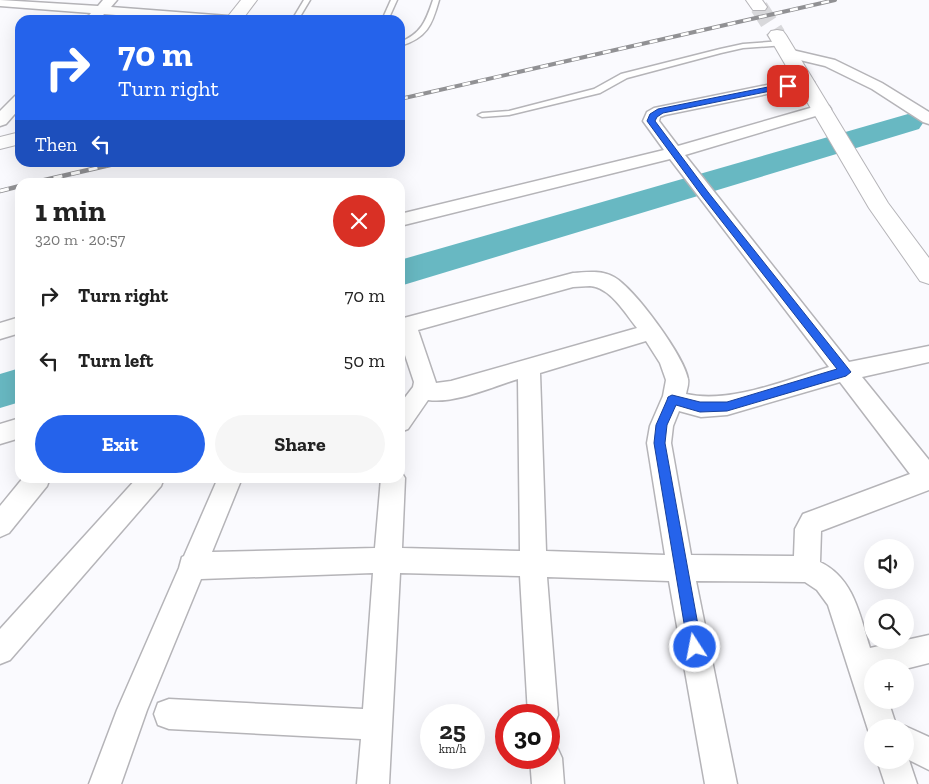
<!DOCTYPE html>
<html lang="en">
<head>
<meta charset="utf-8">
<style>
  :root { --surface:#fff; --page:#f6f6f6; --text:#222; --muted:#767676; --accent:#2563eb }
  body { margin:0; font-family:"Zilla Slab",serif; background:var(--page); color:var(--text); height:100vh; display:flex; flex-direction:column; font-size:19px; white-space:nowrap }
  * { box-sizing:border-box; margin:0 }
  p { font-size:16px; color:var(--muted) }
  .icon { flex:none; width:28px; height:28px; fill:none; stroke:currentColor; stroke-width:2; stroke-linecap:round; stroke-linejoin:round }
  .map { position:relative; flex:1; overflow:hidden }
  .details { position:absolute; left:15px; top:178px; width:390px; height:305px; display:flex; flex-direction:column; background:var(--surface); border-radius:15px; box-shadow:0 5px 20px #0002 }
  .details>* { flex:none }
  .top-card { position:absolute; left:15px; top:15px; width:390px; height:152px; border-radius:15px; box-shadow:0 5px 20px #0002; background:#2563eb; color:#fff; overflow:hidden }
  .controls { position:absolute; left:864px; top:539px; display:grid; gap:10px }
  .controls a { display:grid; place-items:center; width:50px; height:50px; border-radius:50%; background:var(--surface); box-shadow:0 5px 20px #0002; font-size:25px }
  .speed { position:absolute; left:420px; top:704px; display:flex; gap:10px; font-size:25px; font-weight:700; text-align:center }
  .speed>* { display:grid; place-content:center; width:65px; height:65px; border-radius:50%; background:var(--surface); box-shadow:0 5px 20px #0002; line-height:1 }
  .speed small { font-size:12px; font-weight:400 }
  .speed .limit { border:8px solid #d22; background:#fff; color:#111 }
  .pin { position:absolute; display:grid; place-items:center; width:42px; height:42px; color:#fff; margin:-21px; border-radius:10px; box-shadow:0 2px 8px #0006 }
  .me { position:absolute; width:55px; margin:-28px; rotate:349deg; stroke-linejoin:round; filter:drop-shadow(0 0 4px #0008) }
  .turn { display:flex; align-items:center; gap:18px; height:105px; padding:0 20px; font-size:22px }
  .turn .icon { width:65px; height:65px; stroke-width:2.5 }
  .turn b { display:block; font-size:35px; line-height:42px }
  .then { display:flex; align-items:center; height:48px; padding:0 20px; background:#0003; gap:10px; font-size:19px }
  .round { display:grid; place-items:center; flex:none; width:52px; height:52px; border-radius:26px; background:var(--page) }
  .headline { display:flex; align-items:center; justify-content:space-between; height:85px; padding:0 20px }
  h1 { font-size:30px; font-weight:700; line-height:38px }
  .button { display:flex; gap:10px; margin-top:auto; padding:10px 20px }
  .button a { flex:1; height:58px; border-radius:30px; background:var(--accent); color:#fff; font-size:20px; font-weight:700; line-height:58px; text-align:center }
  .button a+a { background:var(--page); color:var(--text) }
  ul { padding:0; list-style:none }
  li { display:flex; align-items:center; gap:15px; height:65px; padding:0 20px }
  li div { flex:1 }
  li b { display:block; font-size:19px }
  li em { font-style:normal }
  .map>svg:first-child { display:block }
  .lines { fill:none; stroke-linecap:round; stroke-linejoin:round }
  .river { fill:#68b8c2; fill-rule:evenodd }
  .secondary-tunnel { stroke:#d8d8db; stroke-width:18; stroke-dasharray:18 9; stroke-linecap:butt }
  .lane-casing { stroke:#b5b4b8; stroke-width:3 }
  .street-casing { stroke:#b5b4b8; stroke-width:3 }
  .secondary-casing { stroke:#b5b4b8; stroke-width:2 }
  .lane { fill:#fff; fill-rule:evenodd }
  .street { fill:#fff; fill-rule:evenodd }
  .secondary { fill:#fff; fill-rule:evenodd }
  .rail-far1-casing { stroke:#919194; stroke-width:4 }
  .rail-casing { stroke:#919194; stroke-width:4.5 }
  .rail-far1 { stroke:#fff; stroke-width:2.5; stroke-dasharray:8; stroke-linecap:butt }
  .rail { stroke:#fff; stroke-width:3; stroke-dasharray:9; stroke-linecap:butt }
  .route { fill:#2563eb; stroke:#184099 }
</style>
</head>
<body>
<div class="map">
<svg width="929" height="784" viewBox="0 0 929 784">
  <rect width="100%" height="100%" fill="#fafafe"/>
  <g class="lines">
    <g class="river">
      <path d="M 908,114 L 919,117 L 923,123 L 919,129 L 400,286 L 400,260 Z"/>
      <path d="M 20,368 L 20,402 L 0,408 L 0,374 Z"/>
    </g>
    <path class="secondary-tunnel" d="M 759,7 L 777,35"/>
    <g class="lane-casing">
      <g id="lane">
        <path d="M 304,0 L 310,0 L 298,20 L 292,20 Z"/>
        <path d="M 391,0 L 397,0 L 388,20 L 382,20 Z"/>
        <path d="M 433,0 L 439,0 C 432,25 427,38 400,46 L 400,42 C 421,34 426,21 433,0 Z"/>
        <path d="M 782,41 L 786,43 L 785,45 L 743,48 L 721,53 L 627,78 L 600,93 L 509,115 L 482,117 L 478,115 L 482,113 L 509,111 L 594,89 L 621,74 L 720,49 L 743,44 Z"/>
      </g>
    </g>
    <g class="street-casing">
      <g id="street">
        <path d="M 0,0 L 98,6 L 103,0 L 117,0 L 111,7 L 228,16 L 235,20 L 176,20 L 104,14 L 99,20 L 85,20 L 91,13 L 0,6 Z"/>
        <path d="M 788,49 L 835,60 L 882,83 L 929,112 L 929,124 L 923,122 L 872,89 L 825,66 L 783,56 L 781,53 L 783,50 Z"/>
        <path d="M 806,77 L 811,79 L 814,82 L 811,85 L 665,115 L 660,117 L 659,121 L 678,146 L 817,106 L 829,106 L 831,109 L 829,112 L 685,155 L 849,362 L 929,346 L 929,362 L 862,377 L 929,460 L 929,490 L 821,531 L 820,562 C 854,578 860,616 870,648 L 929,635 L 929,663 L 905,669 L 905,668 L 872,668 L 872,700 L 888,700 L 897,728 L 872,728 L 871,739 L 828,605 L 817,590 L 805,582 L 696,581 L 737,784 L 705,784 L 669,581 L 547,577 L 558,715 L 554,726 L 549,728 L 549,715 L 528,715 L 520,576 L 400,573 L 389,784 L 357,784 L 361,739 L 169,729 L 158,725 L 154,714 L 158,703 L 169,699 L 363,709 L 373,573 L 201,579 L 147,710 L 121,784 L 89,784 L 117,710 L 179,568 L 182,557 L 184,556 L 218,478 L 242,478 L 212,552 L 375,548 L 381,478 L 400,478 L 400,470 L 405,478 L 402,548 L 520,551 L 518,379 C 492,387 455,404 428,400 L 408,429 L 400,432 L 400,404 L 413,387 L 414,382 L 400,340 L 400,319 L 573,273 C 587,272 602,270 614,277 C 635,289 684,356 688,379 C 689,384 687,389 686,394 C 730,404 786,380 829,367 L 670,159 L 400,226 L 400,214 L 664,150 L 643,121 L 647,112 L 654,108 ZM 590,286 C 610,287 625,313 637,328 L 451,381 L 436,383 L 418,330 L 573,287 ZM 646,341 L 660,363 L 666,380 L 663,396 L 650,426 L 647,443 L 665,555 L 546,551 L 540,373 ZM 840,382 L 910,474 L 803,514 L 795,529 L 794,556 L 691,555 L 671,443 L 673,426 L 679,411 L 701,417 L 727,415 Z"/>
        <path d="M 20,94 L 20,108 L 6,124 L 0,126 L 0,111 L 15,96 Z"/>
        <path d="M 20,317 L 20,333 L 0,339 L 0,323 Z"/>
        <path d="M 20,418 L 20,438 L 0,444 L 0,424 Z"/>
        <path d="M 23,478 L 50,478 L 47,486 L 9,533 L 0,537 L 0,506 Z"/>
        <path d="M 137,478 L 164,478 L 161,486 L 10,660 L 0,664 L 0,629 Z"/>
        <path d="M 905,726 L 929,737 L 929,770 L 909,760 L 917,784 L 885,784 L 877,760 L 905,760 L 905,728 L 900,728 Z"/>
        <path d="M 549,744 L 557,747 L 562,758 L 564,784 L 532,784 L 530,758 L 549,758 Z"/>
      </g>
    </g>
    <g class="secondary-casing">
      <g id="secondary">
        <path d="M 241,0 L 257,0 L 242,20 L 225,20 Z"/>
        <path d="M 746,0 L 762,0 L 767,7 L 765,10 L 753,10 Z"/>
        <path d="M 777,30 L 783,31 L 786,35 L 888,203 L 929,258 L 929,284 L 920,281 L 869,208 L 768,35 L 771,31 Z"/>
        <path d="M 20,132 L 20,144 L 0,149 L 0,137 Z"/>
      </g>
    </g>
    <use href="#lane" class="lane"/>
    <use href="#street" class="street"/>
    <use href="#secondary" class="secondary"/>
    <g class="rail-far1-casing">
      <path id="rail-far1" d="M 400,99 L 835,0"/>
    </g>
    <g class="rail-casing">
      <g id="rail">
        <path d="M 36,182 L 123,162"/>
        <path d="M 0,191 L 20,186"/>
      </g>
    </g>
    <use href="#rail-far1" class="rail-far1"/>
    <use href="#rail" class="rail"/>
  </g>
  <path class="route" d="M 788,83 L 790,84 L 790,87 L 663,113 L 657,117 L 655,121 L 708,192 L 851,372 L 846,376 L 727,411 L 700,412 L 676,405 L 667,425 L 665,443 L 702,647 L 700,652 L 695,654 L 690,652 L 688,647 L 654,443 L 656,425 L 667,400 L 668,397 L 672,395 L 700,402 L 727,402 L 837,369 L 702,196 L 647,121 L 650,114 L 658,109 Z"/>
</svg>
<div class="controls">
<a><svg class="icon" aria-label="sound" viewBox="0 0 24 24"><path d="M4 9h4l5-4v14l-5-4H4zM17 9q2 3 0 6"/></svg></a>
<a><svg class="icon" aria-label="search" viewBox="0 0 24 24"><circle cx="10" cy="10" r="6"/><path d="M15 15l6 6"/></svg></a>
<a>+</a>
<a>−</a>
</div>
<div class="speed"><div>25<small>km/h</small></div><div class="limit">30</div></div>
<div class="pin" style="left:788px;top:86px;background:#d93025"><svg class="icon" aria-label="arrive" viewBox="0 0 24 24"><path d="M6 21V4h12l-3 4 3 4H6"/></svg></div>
<svg class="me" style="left:695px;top:647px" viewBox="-20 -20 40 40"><circle r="17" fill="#2563eb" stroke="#fff" stroke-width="3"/><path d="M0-11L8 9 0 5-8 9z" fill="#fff"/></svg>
<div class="top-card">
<div class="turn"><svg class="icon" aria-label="right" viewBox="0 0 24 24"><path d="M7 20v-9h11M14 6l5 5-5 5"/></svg><div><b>70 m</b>Turn right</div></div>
<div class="then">Then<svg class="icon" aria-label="left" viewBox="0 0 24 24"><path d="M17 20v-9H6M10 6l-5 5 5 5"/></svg></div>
</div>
<section class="details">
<div class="headline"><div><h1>1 min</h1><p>320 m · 20:57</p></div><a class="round" style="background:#d93025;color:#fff"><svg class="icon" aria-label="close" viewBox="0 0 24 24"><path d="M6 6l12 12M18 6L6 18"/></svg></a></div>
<ul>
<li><svg class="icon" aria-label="right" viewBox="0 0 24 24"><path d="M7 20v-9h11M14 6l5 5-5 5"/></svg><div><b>Turn right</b></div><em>70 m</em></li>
<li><svg class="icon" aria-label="left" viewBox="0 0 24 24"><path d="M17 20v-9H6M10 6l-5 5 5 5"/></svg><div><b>Turn left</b></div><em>50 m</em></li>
</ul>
<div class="button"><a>Exit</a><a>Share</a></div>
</section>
</div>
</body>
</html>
